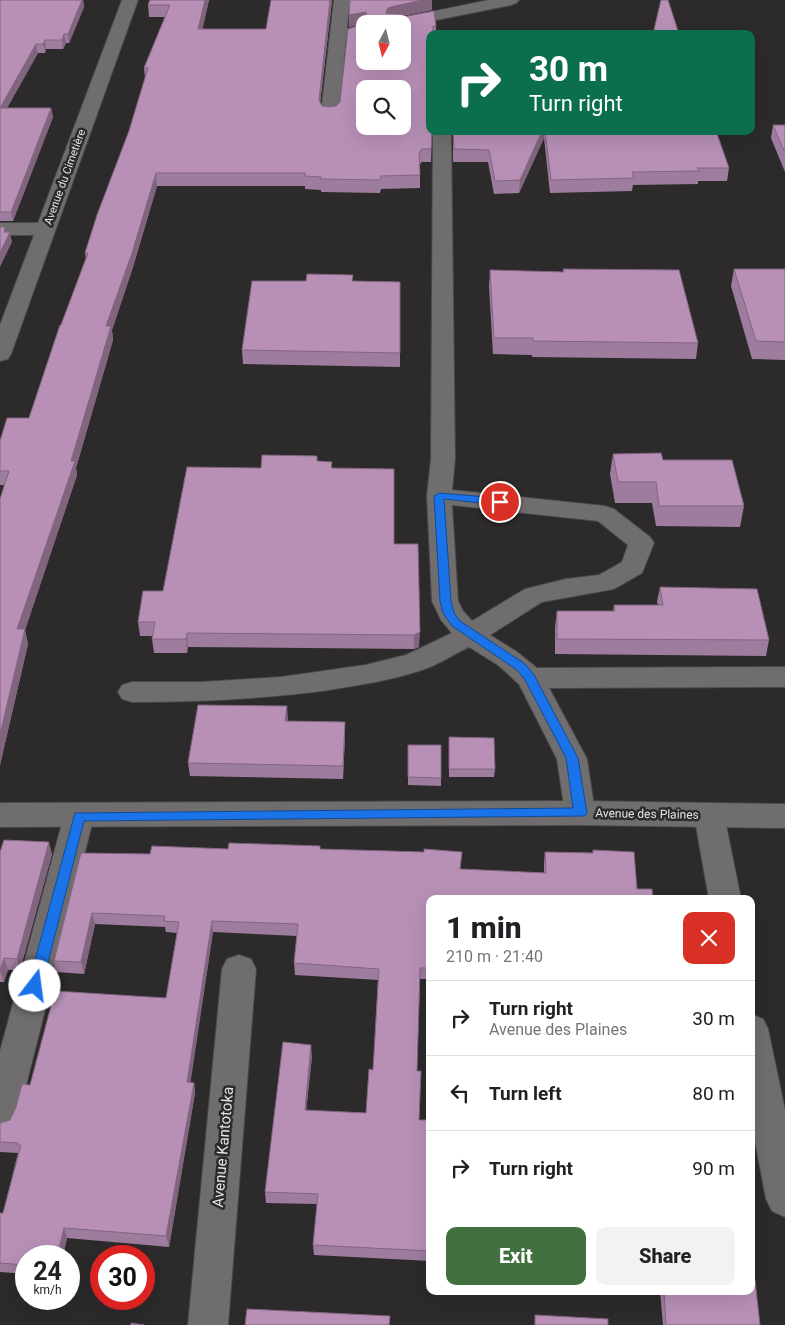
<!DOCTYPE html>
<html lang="en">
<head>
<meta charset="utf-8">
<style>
  :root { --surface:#fff; --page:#f2f2f2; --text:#202124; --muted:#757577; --line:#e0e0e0; --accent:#427140 }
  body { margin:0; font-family:Roboto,sans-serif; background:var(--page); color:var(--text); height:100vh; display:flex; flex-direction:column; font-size:19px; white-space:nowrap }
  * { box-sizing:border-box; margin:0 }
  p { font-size:16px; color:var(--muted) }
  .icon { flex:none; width:28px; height:28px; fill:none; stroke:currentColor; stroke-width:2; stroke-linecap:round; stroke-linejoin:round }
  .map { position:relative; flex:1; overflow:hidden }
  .details { position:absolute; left:426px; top:895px; width:329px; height:400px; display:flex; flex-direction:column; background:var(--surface); border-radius:10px; box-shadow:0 5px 20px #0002 }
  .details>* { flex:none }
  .banner { position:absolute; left:426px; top:30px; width:329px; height:105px; border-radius:10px; box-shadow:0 5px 20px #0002; background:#0b6e4f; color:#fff; overflow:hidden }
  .needle { width:32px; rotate:187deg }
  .controls { position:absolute; left:356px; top:15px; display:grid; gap:10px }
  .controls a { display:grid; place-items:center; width:55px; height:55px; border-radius:10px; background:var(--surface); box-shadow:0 5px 20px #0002; font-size:25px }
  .speed { position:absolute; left:15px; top:1245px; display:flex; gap:10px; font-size:25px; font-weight:700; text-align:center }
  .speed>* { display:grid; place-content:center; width:65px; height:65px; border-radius:50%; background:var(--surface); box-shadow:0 5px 20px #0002; line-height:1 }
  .speed small { font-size:12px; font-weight:400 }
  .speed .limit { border:8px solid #d22; background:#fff; color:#111 }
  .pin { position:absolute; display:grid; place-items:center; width:42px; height:42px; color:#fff; margin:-21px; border:2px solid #fff; border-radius:50%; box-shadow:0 1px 5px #0007 }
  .me { position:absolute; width:55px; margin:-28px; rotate:15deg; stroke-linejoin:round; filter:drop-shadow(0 0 4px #0008) }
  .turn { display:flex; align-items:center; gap:18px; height:105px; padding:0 20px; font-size:22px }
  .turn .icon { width:65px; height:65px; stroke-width:2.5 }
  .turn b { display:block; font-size:35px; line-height:42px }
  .round { display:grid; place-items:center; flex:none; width:52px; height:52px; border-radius:10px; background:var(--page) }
  .summary { display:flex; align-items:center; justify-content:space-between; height:85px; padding:0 20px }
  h1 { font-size:30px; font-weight:800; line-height:38px }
  .primary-button { display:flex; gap:10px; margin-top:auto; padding:10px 20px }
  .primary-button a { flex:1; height:58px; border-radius:10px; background:var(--accent); color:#fff; font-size:20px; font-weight:800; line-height:58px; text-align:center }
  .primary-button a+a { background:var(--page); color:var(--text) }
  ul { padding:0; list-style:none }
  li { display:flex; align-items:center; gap:15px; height:75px; padding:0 20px; border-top:1px solid var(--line) }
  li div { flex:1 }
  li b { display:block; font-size:19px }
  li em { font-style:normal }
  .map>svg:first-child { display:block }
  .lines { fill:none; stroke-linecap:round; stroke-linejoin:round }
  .minor-casing { stroke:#4a484a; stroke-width:2 }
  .tertiary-casing { stroke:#4a484a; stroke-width:2 }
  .minor { fill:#706d6f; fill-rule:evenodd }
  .tertiary { fill:#706d6f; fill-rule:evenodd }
  .wall { fill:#9e7c9d }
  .shaded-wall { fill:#81657f }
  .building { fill:#b890b6; stroke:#81657f; fill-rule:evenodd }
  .route { fill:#1a73e8; stroke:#114b97 }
  .labels { text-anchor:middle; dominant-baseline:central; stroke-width:5; stroke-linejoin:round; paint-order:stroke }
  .far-street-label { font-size:11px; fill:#e5e3e5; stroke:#2c2a2b }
  .street-label { font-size:12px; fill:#e5e3e5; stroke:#2c2a2b }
  .near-street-label { font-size:15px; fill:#e5e3e5; stroke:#2c2a2b }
</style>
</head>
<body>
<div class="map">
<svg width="785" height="1325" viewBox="0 0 785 1325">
  <rect width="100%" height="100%" fill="#2c2a2b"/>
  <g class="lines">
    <g class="minor-casing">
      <g id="minor">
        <path d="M 122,0 L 138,0 L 11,354 L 8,359 L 0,361 L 0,325 L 34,235 L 0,235 L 0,223 L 38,223 Z"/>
        <path d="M 334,0 L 350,0 L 347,29 L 365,25 L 365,35 L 346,39 L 339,113 L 336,117 L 330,118 L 324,117 L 321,113 Z"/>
        <path d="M 489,0 L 519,0 L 516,3 L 511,5 L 402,27 L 402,24 L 388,24 L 390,21 L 396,19 Z"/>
        <path d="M 433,131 L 451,131 L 455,459 L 452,490 L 605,506 L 614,509 L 650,537 L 654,543 L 642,573 L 614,589 L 542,602 L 490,635 L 517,652 L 537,668 L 785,667 L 785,687 L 549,688 L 587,759 L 595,813 L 591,821 L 580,825 L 569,821 L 565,813 L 557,759 L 519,684 L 498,665 L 469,647 C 454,654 438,665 422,670 C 392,680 360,685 329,690 C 263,699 198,702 132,702 L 122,699 L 118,692 L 122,685 L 132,682 L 202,682 L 281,677 L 365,665 L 406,655 L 452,633 L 441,620 L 432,601 L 427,496 L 431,459 ZM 452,505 L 598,521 L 628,545 L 622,562 L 599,575 L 566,579 L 525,589 L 472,621 L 463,611 L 458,601 Z"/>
        <path d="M 709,803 L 720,807 L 724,815 L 741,899 L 709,899 L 694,815 L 698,807 Z"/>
        <path d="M 79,804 L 90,808 L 94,816 L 18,1117 L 13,1129 L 0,1133 L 0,1051 L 64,816 L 68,808 Z"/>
        <path d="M 239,955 L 251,959 L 256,969 L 228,1325 L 188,1325 L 222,969 L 227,959 Z"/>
        <path d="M 751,1014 L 763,1019 L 768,1029 L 785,1110 L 785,1217 L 772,1211 L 766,1199 L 751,1120 Z"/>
      </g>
    </g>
    <g class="tertiary-casing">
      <path id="tertiary" d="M 580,801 L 785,804 L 785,828 L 580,825 L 0,827 L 0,803 Z"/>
    </g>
    <use href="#minor" class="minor"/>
    <use href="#tertiary" class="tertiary"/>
  </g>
  <g class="wall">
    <path d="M 0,0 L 83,0 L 84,7 L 69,43 L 66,43 L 63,49 L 46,49 L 45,53 L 38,53 L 7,108 L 51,108 L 53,117 L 13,221 L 0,221 Z"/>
    <path d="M 209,0 L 202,29 L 266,29 L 332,0 L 320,103 L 322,106 L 329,107 L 336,106 L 340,102 L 364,24 L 349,27 L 349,15 L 432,10 L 402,16 L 402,17 L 436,26 L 436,34 L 430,34 L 430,131 L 432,131 L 431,162 L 421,162 L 421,164 L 420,164 L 420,188 L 381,189 L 380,193 L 321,192 L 321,190 L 305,189 L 305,186 L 157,186 L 133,267 L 112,330 L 113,340 L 76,468 L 77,475 L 25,630 L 28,644 L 0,765 L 0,499 L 4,485 L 0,485 L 0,441 L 29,418 L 61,325 L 86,259 L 85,253 L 129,131 L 145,78 L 144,68 L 165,17 L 149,17 L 148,5 Z"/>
    <path d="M 773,125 L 785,125 L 785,172 L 771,138 Z"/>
    <path d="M 453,131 L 716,131 L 729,168 L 727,181 L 698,181 L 698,184 L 633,185 L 632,191 L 550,193 L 544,138 L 519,193 L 494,194 L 488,162 L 453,162 Z"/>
    <path d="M 563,269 L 698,343 L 696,359 L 532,357 L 532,355 L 493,354 L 489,286 L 490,270 L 563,272 Z"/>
    <path d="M 734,269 L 785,269 L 785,360 L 752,359 L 731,286 Z"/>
    <path d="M 353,281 L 400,282 L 400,367 L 243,364 L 242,350 Z"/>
    <path d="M 613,454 L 663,460 L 744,506 L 740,527 L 656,526 L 652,503 L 615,503 L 610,474 Z"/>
    <path d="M 318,461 L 332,462 L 332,468 L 394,544 L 419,647 L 414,649 L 188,647 L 187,653 L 154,653 L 152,639 L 152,636 L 140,636 L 138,622 L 261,468 Z"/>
    <path d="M 660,587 L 769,640 L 766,656 L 555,654 L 555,627 L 557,611 L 613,611 L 614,605 L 658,605 L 657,602 Z"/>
    <path d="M 287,706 L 287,721 L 345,722 L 345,735 L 343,779 L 190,776 L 188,763 Z"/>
    <path d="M 449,737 L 495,769 L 494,777 L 449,777 Z"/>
    <path d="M 408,745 L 441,778 L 441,786 L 408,785 Z"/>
    <path d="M 228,849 L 320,849 L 461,869 L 544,873 L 544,863 L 545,852 L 593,853 L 593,850 L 637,889 L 430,899 L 430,979 L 420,979 L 417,1071 L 419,1120 L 430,1120 L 430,1261 L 314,1255 L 313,1245 L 317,1204 L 266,1203 L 265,1192 L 312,1056 L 306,1111 L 366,1113 L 373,1070 L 378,980 L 295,975 L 294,963 L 297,936 L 213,932 L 190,1082 L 194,1083 L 195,1093 L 169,1247 L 67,1238 L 63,1256 L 26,1256 L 26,1274 L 0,1272 L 0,1213 L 3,1213 L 18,1153 L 0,1152 L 0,1123 L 10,1120 L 30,1085 L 166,998 L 177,933 L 166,932 L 165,927 L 95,924 L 84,974 L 56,972 L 54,961 L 81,853 L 150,854 Z"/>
    <path d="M 0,852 L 52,854 L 20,970 L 8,970 L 4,982 L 0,982 Z"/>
    <path d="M 660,1291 L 751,1291 L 760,1325 L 663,1325 Z"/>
  </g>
  <g class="shaded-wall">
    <path d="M 82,0 L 83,0 L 84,7 L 69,43 L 68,34 Z"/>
    <path d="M 205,0 L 209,0 L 200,41 L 198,29 Z"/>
    <path d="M 330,0 L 332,0 L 319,113 L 319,100 Z"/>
    <path d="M 423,0 L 432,0 L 432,10 L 395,17 L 386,13 L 388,8 L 395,6 Z"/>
    <path d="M 366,12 L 366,24 L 349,27 L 349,15 Z"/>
    <path d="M 64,34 L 66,43 L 63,49 L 62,40 Z"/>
    <path d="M 45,40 L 46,49 L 45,53 L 43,44 Z"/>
    <path d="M 36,44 L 38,53 L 2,117 L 0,108 Z"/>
    <path d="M 51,108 L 53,117 L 13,221 L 11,212 Z"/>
    <path d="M 542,131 L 544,131 L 544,138 L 519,193 L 520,180 Z"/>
    <path d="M 156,173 L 157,186 L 133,267 L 112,330 L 113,340 L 76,468 L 77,475 L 25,630 L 28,644 L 0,765 L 0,734 L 17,629 L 71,461 L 106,326 Z"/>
    <path d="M 10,232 L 12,242 L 0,267 L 0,253 Z"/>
    <path d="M 420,632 L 419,647 L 414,649 L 414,635 Z"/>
    <path d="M 187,633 L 188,647 L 187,653 L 186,639 Z"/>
    <path d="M 287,706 L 288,719 L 286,734 L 285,721 Z"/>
    <path d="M 345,722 L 345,735 L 343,779 L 343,766 Z"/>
    <path d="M 49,842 L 52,854 L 20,970 L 17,959 Z"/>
    <path d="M 92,913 L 95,924 L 84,974 L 81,962 Z"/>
    <path d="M 212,921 L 213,932 L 189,1093 L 187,1082 Z"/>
    <path d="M 4,958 L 8,970 L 4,982 L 0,971 Z"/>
    <path d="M 311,1045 L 312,1056 L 305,1121 L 305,1110 Z"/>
    <path d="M 194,1083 L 195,1093 L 169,1247 L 166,1236 Z"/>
    <path d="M 64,1228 L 67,1238 L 63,1256 L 57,1256 Z"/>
  </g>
  <g class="building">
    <path d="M 0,0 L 82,0 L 68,34 L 64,34 L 62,40 L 45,40 L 43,44 L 36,44 L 0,108 L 51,108 L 11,212 L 0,212 Z"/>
    <path d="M 150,0 L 205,0 L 198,29 L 266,29 L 271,0 L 330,0 L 319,100 L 322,106 L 329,107 L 336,106 L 340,102 L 348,29 L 367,23 L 366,12 L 349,15 L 350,0 L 423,0 L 395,6 L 388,8 L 386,13 L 400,14 L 402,17 L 434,11 L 436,26 L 433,26 L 433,34 L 430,34 L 430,131 L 432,131 L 431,149 L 421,149 L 421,152 L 419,152 L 420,175 L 381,176 L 380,180 L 320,179 L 321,177 L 305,176 L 305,173 L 156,173 L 132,253 L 106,326 L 111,326 L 71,461 L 75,461 L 17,629 L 25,629 L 0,734 L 0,499 L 9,471 L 0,471 L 0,441 L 7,418 L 29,418 L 60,325 L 61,325 L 88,253 L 85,253 L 97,215 L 129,131 L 148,68 L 144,68 L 170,5 L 148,5 ZM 365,24 L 402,24 L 402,61 L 365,61 ZM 365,89 L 402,89 L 402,126 L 365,126 Z"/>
    <path d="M 661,0 L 668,0 L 679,34 L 653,34 Z"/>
    <path d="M 773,125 L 785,125 L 785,153 Z"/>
    <path d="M 453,131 L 542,131 L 520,180 L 495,181 L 489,150 L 454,149 Z"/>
    <path d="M 545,131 L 716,131 L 729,168 L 697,168 L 700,171 L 632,172 L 634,178 L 551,180 Z"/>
    <path d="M 0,227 L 5,227 L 4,232 L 10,232 L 0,253 Z"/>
    <path d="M 563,269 L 679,270 L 698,343 L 533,341 L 533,338 L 494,338 L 490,270 L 564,272 Z"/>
    <path d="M 734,269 L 785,269 L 785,342 L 756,341 Z"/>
    <path d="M 307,274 L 353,275 L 352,281 L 400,282 L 400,353 L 242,350 L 252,281 L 306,281 Z"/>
    <path d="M 661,453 L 663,460 L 732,460 L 744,506 L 659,506 L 656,482 L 618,482 L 613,454 Z"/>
    <path d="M 262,455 L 317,456 L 317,461 L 332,462 L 331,468 L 394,469 L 394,544 L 418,544 L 420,632 L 414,635 L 187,633 L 186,639 L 152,639 L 155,622 L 138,622 L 143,591 L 163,591 L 187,467 L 261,468 Z"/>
    <path d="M 660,587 L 757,589 L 769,640 L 557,639 L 557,611 L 615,611 L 614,605 L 663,605 Z"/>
    <path d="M 198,705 L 287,706 L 285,721 L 345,722 L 343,766 L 188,763 Z"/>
    <path d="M 449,737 L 494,738 L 495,769 L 449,769 Z"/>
    <path d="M 408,745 L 441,745 L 441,778 L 408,777 Z"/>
    <path d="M 4,840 L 49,842 L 17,959 L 4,958 L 0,971 L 0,852 Z"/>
    <path d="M 229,843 L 320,846 L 320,849 L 424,852 L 424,849 L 462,852 L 460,869 L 546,873 L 545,852 L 593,853 L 593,850 L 634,852 L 637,889 L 652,889 L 653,899 L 430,899 L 430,968 L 420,968 L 417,1071 L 421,1071 L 419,1120 L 430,1120 L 430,1251 L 313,1245 L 318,1194 L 265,1192 L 283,1042 L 311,1045 L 305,1110 L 366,1113 L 369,1069 L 373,1070 L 379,969 L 294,963 L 298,924 L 212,921 L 187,1082 L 194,1083 L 166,1236 L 64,1228 L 57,1256 L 26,1256 L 26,1265 L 0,1263 L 0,1213 L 3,1213 L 21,1145 L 17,1145 L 18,1143 L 0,1142 L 0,1123 L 10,1120 L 16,1107 L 22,1084 L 30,1085 L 55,991 L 166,998 L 179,922 L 164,921 L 165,916 L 92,913 L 81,962 L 54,961 L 81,853 L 150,854 L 152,846 L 228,849 Z"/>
    <path d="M 751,1280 L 755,1280 L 760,1325 L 666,1325 L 664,1291 L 751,1291 Z"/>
    <path d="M 247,1309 L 390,1316 L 389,1325 L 245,1325 Z"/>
    <path d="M 535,1315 L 608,1319 L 608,1325 L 535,1325 Z"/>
    <path d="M 131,1323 L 144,1325 L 131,1325 Z"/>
  </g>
  <path class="route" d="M 439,493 L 500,498 L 506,502 L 500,505 L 444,499 L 451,601 L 454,613 L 460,621 L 525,664 L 534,675 L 578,758 L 587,813 L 585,816 L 84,821 L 42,986 L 40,990 L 35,991 L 30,990 L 28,986 L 75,813 L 573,808 L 566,758 L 525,680 L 517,670 L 452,626 L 443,613 L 440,601 L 434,496 Z"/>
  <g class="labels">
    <g class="far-street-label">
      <text transform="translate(65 177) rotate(-70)">Avenue du Cimetière</text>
    </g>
    <g class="street-label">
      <text transform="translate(647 814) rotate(1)">Avenue des Plaines</text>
    </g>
    <g class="near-street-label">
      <text transform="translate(223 1147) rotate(-85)">Avenue Kantotoka</text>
    </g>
  </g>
</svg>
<div class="controls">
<a><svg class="needle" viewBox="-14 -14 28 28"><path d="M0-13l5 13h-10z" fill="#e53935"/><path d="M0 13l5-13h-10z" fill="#757577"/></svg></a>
<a><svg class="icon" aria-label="search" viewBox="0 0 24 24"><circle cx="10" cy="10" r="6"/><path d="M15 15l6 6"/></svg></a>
</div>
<div class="speed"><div>24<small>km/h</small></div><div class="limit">30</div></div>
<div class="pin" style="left:500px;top:502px;background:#d93025"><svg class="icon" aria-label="arrive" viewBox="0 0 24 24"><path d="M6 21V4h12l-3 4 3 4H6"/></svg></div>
<svg class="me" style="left:35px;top:986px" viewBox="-20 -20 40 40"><circle r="19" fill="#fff"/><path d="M0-13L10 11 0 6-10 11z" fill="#1a73e8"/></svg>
<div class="banner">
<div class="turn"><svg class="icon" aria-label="right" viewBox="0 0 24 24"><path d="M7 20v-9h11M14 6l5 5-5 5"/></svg><div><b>30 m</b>Turn right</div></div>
</div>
<section class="details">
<div class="summary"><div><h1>1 min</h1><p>210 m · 21:40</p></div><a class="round" style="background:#d93025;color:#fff"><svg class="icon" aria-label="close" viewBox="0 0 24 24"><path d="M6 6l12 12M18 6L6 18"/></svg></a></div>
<ul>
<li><svg class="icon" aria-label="right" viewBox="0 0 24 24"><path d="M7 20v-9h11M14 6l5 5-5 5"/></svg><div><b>Turn right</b><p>Avenue des Plaines</p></div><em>30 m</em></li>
<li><svg class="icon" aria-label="left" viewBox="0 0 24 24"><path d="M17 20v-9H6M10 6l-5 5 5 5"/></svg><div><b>Turn left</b></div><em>80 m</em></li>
<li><svg class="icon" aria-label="right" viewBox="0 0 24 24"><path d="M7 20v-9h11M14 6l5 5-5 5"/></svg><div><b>Turn right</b></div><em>90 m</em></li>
</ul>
<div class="primary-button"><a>Exit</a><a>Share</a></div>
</section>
</div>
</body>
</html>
